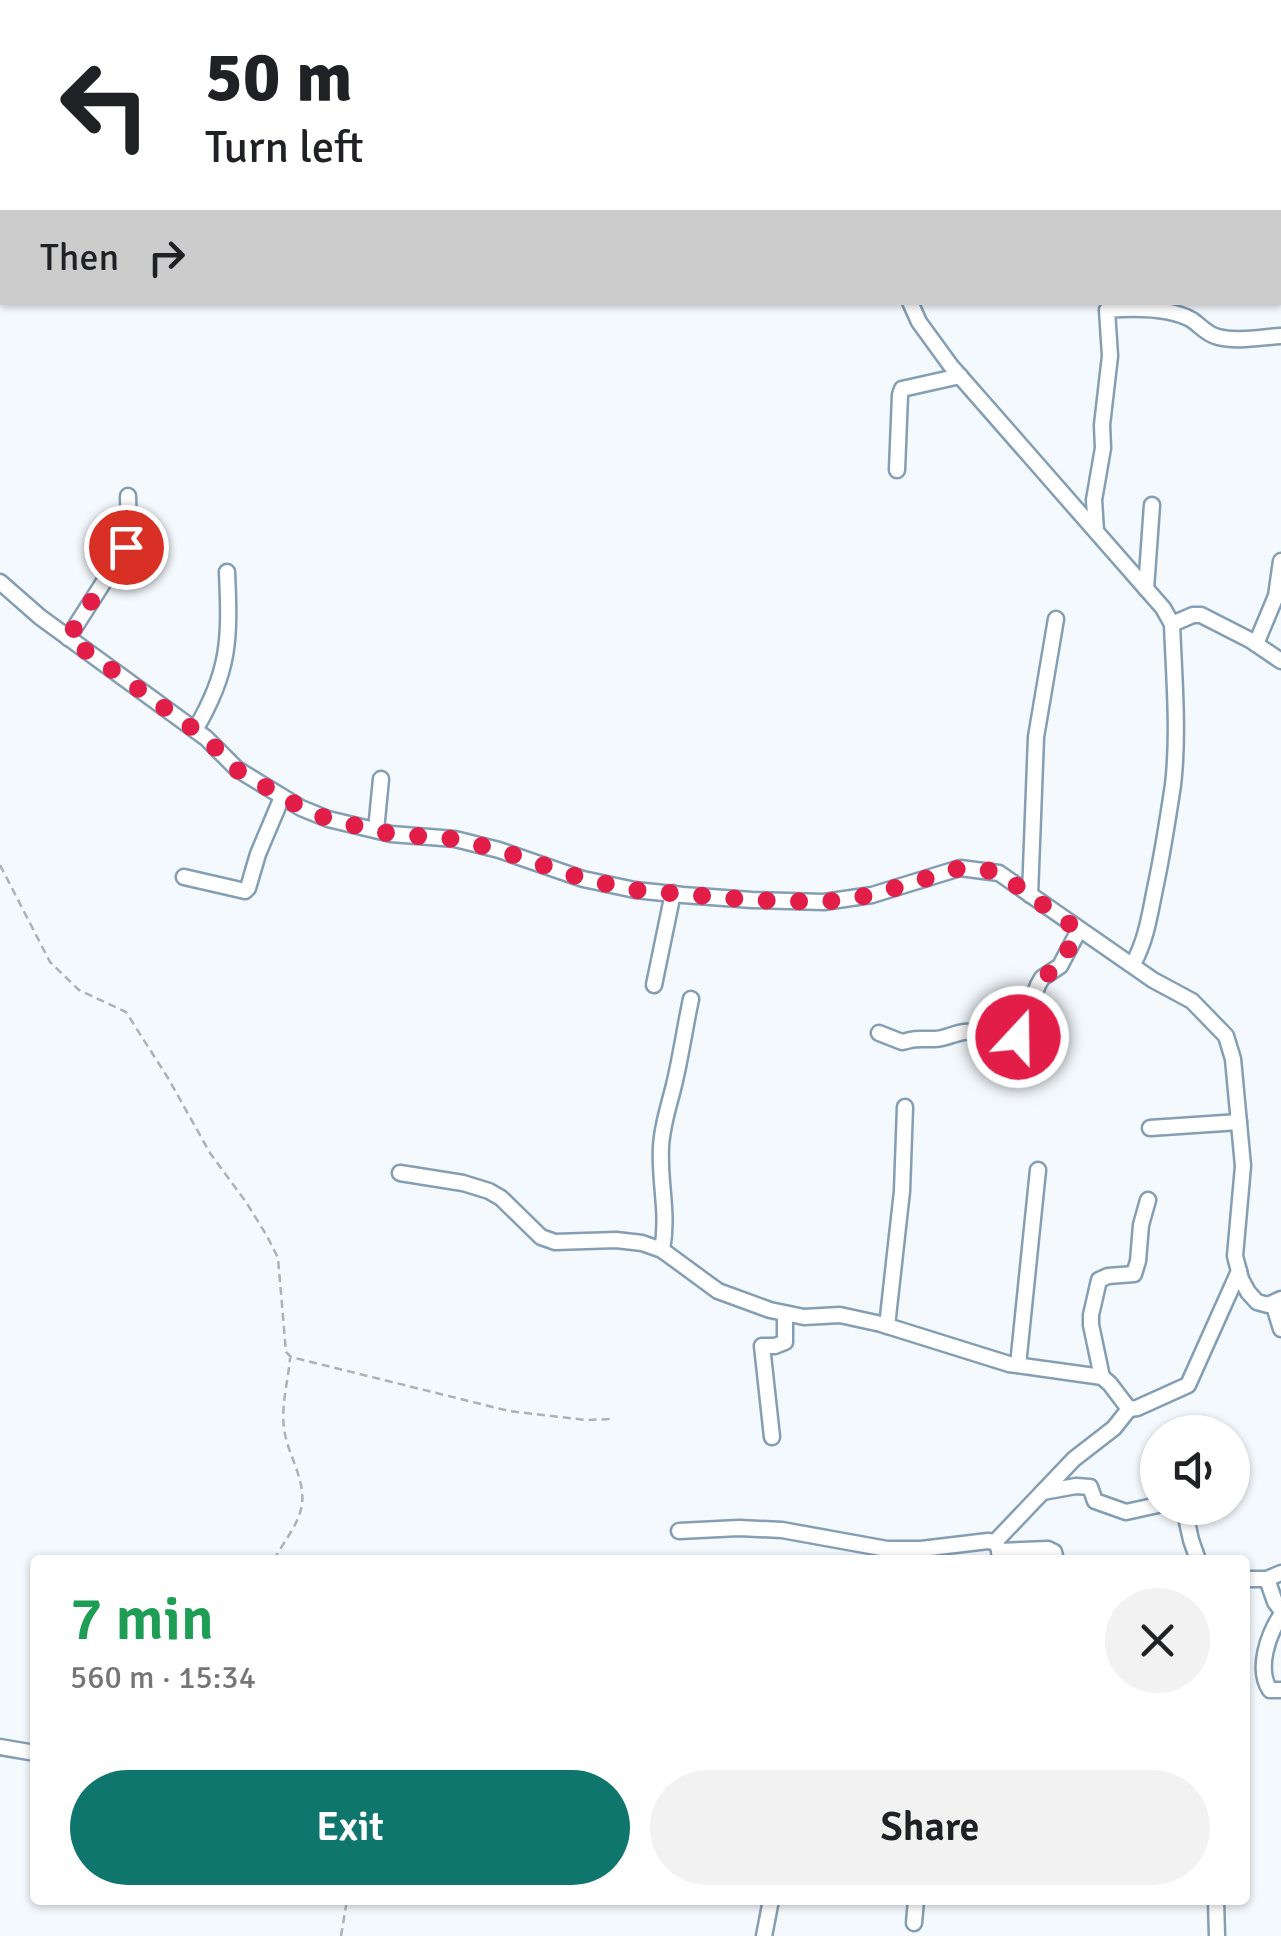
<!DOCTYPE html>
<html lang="en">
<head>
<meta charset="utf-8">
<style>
  :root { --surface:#fff; --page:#f2f2f2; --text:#202124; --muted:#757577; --accent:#0f766e }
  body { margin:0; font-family:Signika,sans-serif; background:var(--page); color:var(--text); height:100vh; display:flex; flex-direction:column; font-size:38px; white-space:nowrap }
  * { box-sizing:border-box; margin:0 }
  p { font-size:32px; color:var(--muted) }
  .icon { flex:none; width:55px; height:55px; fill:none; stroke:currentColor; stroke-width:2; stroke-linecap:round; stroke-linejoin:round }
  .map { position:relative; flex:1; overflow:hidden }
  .side { position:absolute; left:30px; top:1555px; width:1220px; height:350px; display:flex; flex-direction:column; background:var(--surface); border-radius:10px; box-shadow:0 2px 8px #0004 }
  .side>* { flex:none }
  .hud { position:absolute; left:0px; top:0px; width:1282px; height:305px; box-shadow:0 2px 8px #0004; background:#fff; color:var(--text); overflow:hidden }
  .fabs { position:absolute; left:1140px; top:1415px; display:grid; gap:20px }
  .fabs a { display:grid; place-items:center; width:110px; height:110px; border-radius:50%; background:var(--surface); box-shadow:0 2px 8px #0004; font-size:50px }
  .pin { position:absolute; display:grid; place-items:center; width:85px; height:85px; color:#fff; margin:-42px; border:5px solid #fff; border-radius:50%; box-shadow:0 2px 10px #0007 }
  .me { position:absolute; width:110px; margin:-55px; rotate:21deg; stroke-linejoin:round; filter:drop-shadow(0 0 8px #0008) }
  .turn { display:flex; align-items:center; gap:35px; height:210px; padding:0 40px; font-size:45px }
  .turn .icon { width:130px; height:130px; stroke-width:2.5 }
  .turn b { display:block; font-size:70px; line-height:85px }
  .then { display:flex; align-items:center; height:95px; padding:0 40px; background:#0003; gap:20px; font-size:38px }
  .round { display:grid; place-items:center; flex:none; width:105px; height:105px; border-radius:52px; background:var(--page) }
  .summary { display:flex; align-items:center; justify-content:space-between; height:170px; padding:0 40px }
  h1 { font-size:60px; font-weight:600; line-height:75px; color:#1e9e55 }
  .button { display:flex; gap:20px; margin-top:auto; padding:20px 40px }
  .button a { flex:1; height:115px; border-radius:60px; background:var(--accent); color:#fff; font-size:40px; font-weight:600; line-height:115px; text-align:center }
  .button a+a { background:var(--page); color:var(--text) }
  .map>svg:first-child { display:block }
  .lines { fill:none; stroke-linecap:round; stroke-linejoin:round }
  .minor-casing { stroke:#849eb4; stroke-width:19 }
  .path { stroke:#abb2b8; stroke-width:2.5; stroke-dasharray:8 5; stroke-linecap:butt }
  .minor { stroke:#fff; stroke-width:14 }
  .route { stroke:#e11d48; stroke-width:18; stroke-dasharray:0 32.4 }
</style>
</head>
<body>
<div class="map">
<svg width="1281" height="1936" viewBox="0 0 1281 1936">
  <rect width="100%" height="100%" fill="#f4f9fe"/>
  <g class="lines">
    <g class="minor-casing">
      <g id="minor">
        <path d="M 513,0 L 516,2"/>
        <path d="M 881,2 L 881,0"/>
        <path d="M 910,302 L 919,322 L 951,366 L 1163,608 L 1172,624 C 1174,677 1179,733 1173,785 C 1168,818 1163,851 1156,884 C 1150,912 1147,939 1133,964"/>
        <path d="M 897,470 L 900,395 L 902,389 L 960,376"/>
        <path d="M 1096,531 L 1094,500 L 1103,448 L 1102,425 L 1110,356 L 1107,310 C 1131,308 1169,307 1192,320 C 1201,326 1206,334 1218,337 C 1237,342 1262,337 1281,336"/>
        <path d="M 0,582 L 40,617 L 206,738 L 237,769 L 301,808 L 328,819 L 391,834 L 455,839 L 499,850 L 583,879 L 635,890 L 683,895 L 752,900 L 824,902 L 872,895 L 960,868 L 999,873 L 1153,980 L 1192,1001 L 1226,1036 L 1233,1059 L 1243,1166 L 1235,1256 L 1241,1279 L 1248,1292 L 1257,1302 L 1268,1305 L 1281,1299"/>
        <path d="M 1146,589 L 1152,505"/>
        <path d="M 1172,624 L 1193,615 L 1201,615 L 1250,640 L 1281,661"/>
        <path d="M 68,638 L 126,547 L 129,532 L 128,496"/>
        <path d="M 1256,644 L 1276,596 L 1281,561"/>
        <path d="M 195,730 C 230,671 230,639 227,572"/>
        <path d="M 376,830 L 381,779"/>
        <path d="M 184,877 L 245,891 L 248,888 L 258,854 L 282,797"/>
        <path d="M 1030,895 L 1036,737 L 1056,619"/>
        <path d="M 654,985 L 673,893"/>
        <path d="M 879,1033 L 902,1042 C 917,1038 917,1039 933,1039 C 943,1040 954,1033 964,1032 C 983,1030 1000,1045 1018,1037 L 1038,985 L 1042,978 L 1060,966 L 1079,930"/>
        <path d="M 1150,1128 L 1239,1122"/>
        <path d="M 400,1173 L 463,1183 L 489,1191 L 501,1198 L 541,1237 L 555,1242 L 616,1240 L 642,1243 L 662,1250 L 718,1291 L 770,1310 L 804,1317 L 840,1315 L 881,1324 L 1009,1364 L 1102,1377 L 1110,1384 L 1129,1409 L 1137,1408 L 1188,1385 L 1239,1271"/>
        <path d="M 662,1250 C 669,1213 659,1183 661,1147 C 662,1125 669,1106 674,1085 C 681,1056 685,1027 691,999"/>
        <path d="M 1273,1303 L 1281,1329"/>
        <path d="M 887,1326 L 902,1191 L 905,1107"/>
        <path d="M 1018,1365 L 1038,1170"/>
        <path d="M 1102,1377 L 1091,1325 L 1091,1315 L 1099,1280 L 1108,1276 L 1134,1274 L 1138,1261 L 1141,1225 L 1148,1200"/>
        <path d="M 772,1437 L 762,1346 L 775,1346 L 785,1342 L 785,1314"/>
        <path d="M 1043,1492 L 1076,1486 L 1090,1487 L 1095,1501 L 1126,1512 L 1158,1505"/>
        <path d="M 1184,1508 L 1191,1540 L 1198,1560"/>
        <path d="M 679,1531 L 739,1528 L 782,1530 L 887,1549 L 921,1549 L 988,1541 L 995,1542 L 999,1549 L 1000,1560"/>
        <path d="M 995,1542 L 1074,1459 L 1114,1428 L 1129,1409"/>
        <path d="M 999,1551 L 1048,1549 L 1054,1552 L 1056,1560"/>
        <path d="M 1245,1579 L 1267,1579 L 1281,1573"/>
        <path d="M 1267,1579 L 1275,1602 L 1281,1610"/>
        <path d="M 1281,1615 C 1268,1635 1256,1669 1270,1690 L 1281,1690"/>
        <path d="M 0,1747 L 35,1753"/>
        <path d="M 1216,1900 L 1217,1936"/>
        <path d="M 914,1923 L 916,1900"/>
        <path d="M 764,1936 L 771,1900"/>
      </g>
    </g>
    <g class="path">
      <path d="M 0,865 L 50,962 L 79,990 L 126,1012 L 168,1078 L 210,1153 L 246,1202 L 267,1236 L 278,1258 L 286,1352 L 291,1357 L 303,1360 L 509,1411 L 586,1420 L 611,1419"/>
      <path d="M 274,1560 C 283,1542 299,1525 302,1504 C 305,1477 287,1454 284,1428 C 281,1405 288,1382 290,1358"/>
      <path d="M 341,1936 L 347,1900"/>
    </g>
    <use href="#minor" class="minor"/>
  </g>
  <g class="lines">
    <path class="route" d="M 126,547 L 68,638 L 206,738 L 237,770 L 302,808 L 328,819 L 391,834 L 455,839 L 499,850 L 584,879 L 635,890 L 752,900 L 824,902 L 872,895 L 960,868 L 982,869 L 999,873 L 1078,930 L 1060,966 L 1042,978 L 1038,985 L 1018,1037"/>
  </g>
</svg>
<div class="fabs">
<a><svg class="icon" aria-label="sound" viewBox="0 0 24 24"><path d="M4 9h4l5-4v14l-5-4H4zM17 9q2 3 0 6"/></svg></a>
</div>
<div class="pin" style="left:126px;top:547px;background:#d93025"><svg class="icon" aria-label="arrive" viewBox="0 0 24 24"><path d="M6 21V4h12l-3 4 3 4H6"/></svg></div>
<svg class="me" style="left:1018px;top:1037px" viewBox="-20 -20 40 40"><circle r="17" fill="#e11d48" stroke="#fff" stroke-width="3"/><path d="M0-11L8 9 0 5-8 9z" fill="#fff"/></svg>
<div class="hud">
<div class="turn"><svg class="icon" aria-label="left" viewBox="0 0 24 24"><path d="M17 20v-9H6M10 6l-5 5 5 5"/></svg><div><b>50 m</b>Turn left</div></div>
<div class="then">Then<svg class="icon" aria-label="right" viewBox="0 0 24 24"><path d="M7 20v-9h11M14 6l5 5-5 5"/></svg></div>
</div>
<section class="side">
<div class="summary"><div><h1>7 min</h1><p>560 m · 15:34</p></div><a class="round"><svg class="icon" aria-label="close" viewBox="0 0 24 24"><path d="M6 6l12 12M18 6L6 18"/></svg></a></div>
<div class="button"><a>Exit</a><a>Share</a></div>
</section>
</div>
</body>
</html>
